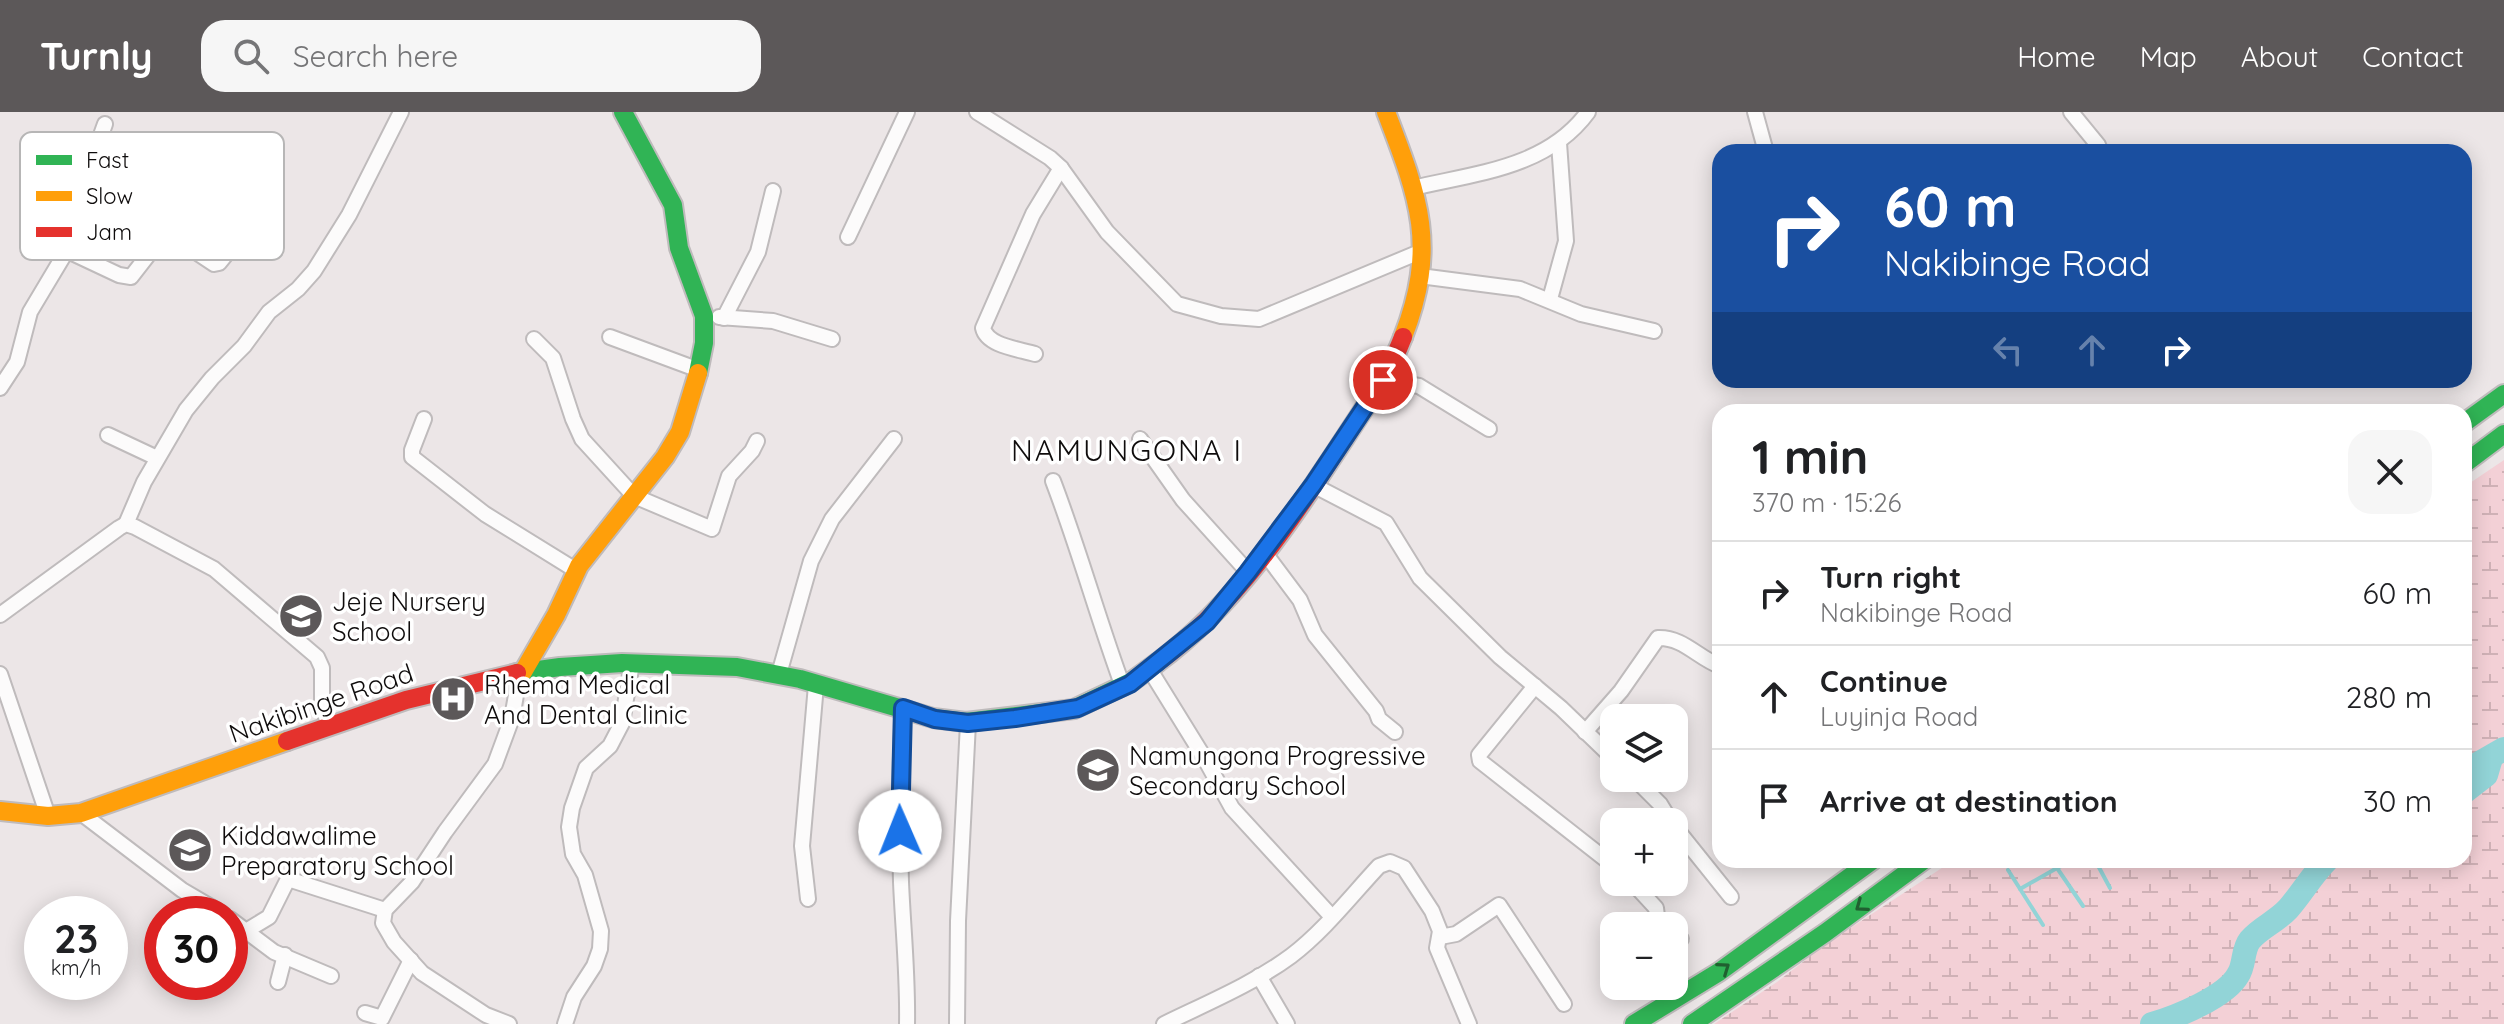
<!DOCTYPE html>
<html lang="en">
<head>
<meta charset="utf-8">
<style>
  :root { --surface:#fff; --page:#f6f6f6; --text:#202124; --muted:#757577; --line:#e0e0e0; --accent:#5c5859 }
  body { margin:0; font-family:Quicksand,sans-serif; background:var(--page); color:var(--text); height:100vh; display:flex; flex-direction:column; font-size:30px; white-space:nowrap }
  * { box-sizing:border-box; margin:0 }
  p { font-size:26px; color:var(--muted) }
  .icon { flex:none; width:44px; height:44px; fill:none; stroke:currentColor; stroke-width:2; stroke-linecap:round; stroke-linejoin:round }
  .map { position:relative; flex:1; overflow:hidden }
  .drawer { position:absolute; left:1712px; top:292px; width:760px; height:464px; display:flex; flex-direction:column; background:var(--surface); border-radius:24px; box-shadow:0 4px 20px #0003 }
  .drawer>* { flex:none }
  .top-card { position:absolute; left:1712px; top:32px; width:760px; height:244px; border-radius:24px; box-shadow:0 4px 20px #0003; background:#1a4fa0; color:#fff; overflow:hidden }
  .fabs { position:absolute; left:1600px; top:592px; display:grid; gap:16px }
  .fabs a { display:grid; place-items:center; width:88px; height:88px; border-radius:16px; background:var(--surface); box-shadow:0 4px 20px #0003; font-size:40px }
  .speed { position:absolute; left:24px; top:784px; display:flex; gap:16px; font-size:40px; font-weight:700; text-align:center }
  .speed>* { display:grid; place-content:center; width:104px; height:104px; border-radius:50%; background:var(--surface); box-shadow:0 4px 20px #0003; line-height:1 }
  .speed small { font-size:20px; font-weight:400 }
  .speed .limit { border:12px solid #d22; background:#fff; color:#111 }
  .pin { position:absolute; display:grid; place-items:center; width:68px; height:68px; color:#fff; margin:-34px; border:4px solid #fff; border-radius:50%; box-shadow:0 2px 8px #0007 }
  .me { position:absolute; width:88px; margin:-44px; rotate:359deg; stroke-linejoin:round; filter:drop-shadow(0 0 6px #0008) }
  .turn { display:flex; align-items:center; gap:28px; height:168px; padding:0 40px; font-size:36px }
  .turn .icon { width:104px; height:104px; stroke-width:2.5 }
  .turn b { display:block; font-size:56px; line-height:68px }
  .lanes { display:flex; align-items:center; height:76px; padding:0 40px; background:#0003; justify-content:center; gap:40px; direction:ltr }
  .lanes .off { opacity:.35 }
  .round { display:grid; place-items:center; flex:none; width:84px; height:84px; border-radius:24px; background:var(--page) }
  .overview { display:flex; align-items:center; justify-content:space-between; height:136px; padding:0 40px }
  h1 { font-size:48px; font-weight:700; line-height:60px }
  ul { padding:0; list-style:none }
  li { display:flex; align-items:center; gap:24px; height:104px; padding:0 40px; border-top:2px solid var(--line) }
  li div { flex:1 }
  li b { display:block; font-size:30px }
  li em { font-style:normal }
  header { display:flex; align-items:center; gap:48px; box-sizing:border-box; height:112px; padding:0 40px; background:var(--accent); color:#fff }
  header strong { font-size:38px }
  nav { display:flex; gap:44px; margin-inline-start:auto; font-size:28px }
  .search { width:560px; height:72px; background:var(--page); display:flex; align-items:center; gap:20px; box-sizing:border-box; padding:0 28px; border-radius:24px; color:var(--muted); font-size:30px }
  .map>svg:first-child { display:block }
  .wetland { fill:url(#wetland-marsh); fill-rule:evenodd }
  .water { fill:url(#water-rules) }
  .lines { fill:none; stroke-linecap:round; stroke-linejoin:round }
  .stream { stroke:#92d4d7; stroke-width:4 }
  .river { stroke:#92d4d7; stroke-width:24 }
  .street-casing { stroke:#bfbbbc; stroke-width:18 }
  .fast-casing { stroke:#bfbbbc; stroke-width:22 }
  .slow-casing { stroke:#bfbbbc; stroke-width:22 }
  .jam-casing { stroke:#bfbbbc; stroke-width:22 }
  .street { stroke:#fcfbfb; stroke-width:14 }
  .fast { stroke:#30b455; stroke-width:18 }
  .slow { stroke:#ff9f0a; stroke-width:18 }
  .jam { stroke:#e5322d; stroke-width:18 }
  .oneway { stroke:#206030 }
  .route-casing { stroke:#114b97; stroke-width:20 }
  .route { stroke:#1a73e8; stroke-width:14 }
  .labels { text-anchor:middle; dominant-baseline:central; stroke-width:7; stroke-linejoin:round; paint-order:stroke }
  .poi-label { font-size:26px; fill:#0f0c0c; stroke:#fff; text-anchor:start }
  .street-label { font-size:26px; fill:#0f0c0c; stroke:#fff }
  .quarter-label { font-size:30px; letter-spacing:2px; fill:#0f0c0c; stroke:#fff }
  .key { fill:#fff; stroke:#b7b6b6; stroke-width:2 }
  .key-label { font-size:22px; fill:#0f0c0c }
</style>
</head>
<body>
<header>
<strong>Turnly</strong>
<div class="search"><svg class="icon" aria-label="search" viewBox="0 0 24 24"><circle cx="10" cy="10" r="6"/><path d="M15 15l6 6"/></svg>Search here</div>
<nav><a>Home</a><a>Map</a><a>About</a><a>Contact</a></nav>
</header>
<div class="map">
<svg width="2504" height="912" viewBox="0 0 2504 912">
  <defs>
    <pattern id="wetland-marsh" width="20" height="14" patternUnits="userSpaceOnUse" patternTransform="scale(2)"><rect width="20" height="14" fill="#f3d0d6"/><path d="M1 5h8M5 5V1M11 12h8M15 12V8" fill="none" stroke="#cfb1b6"/></pattern>
    <pattern id="water-rules" width="6" height="5" patternUnits="userSpaceOnUse" patternTransform="scale(2)"><rect width="6" height="5" fill="#92d4d7"/><path d="M0 2.5h6" fill="none" stroke="#7db5b7"/></pattern>
  </defs>
  <rect width="100%" height="100%" fill="#ece6e7"/>
  <path class="wetland" d="M 2504,348 L 2504,630 L 2480,647 L 2483,654 L 2490,658 L 2504,644 L 2504,912 L 1714,912 L 1777,870 L 1826,832 L 1954,748 L 2464,748 L 2464,375 ZM 2252,827 C 2249,851 2245,870 2221,880 L 2234,866 L 2242,842 Z"/>
  <g class="water">
    <path d="M 2504,630 L 2504,644 L 2490,658 L 2466,648 L 2472,644 C 2487,649 2492,638 2504,630 Z"/>
    <path d="M 2253,825 C 2247,855 2248,867 2218,882 L 2234,866 L 2242,842 Z"/>
  </g>
  <g class="lines">
    <g class="stream">
      <path d="M 2095,748 L 2110,776"/>
      <path d="M 2057,756 L 2075,748"/>
      <path d="M 2008,758 L 2043,813"/>
      <path d="M 2020,777 L 2057,756 L 2083,794"/>
    </g>
    <g class="river">
      <path d="M 2464,660 L 2504,637"/>
      <path d="M 2464,680 L 2486,663 L 2491,646"/>
      <path d="M 2152,912 C 2176,905 2226,885 2238,863 C 2245,853 2242,838 2250,828 C 2261,815 2276,810 2288,797 C 2302,781 2312,763 2327,748"/>
    </g>
    <g class="street-casing">
      <g id="street">
        <path d="M 977,0 L 1050,46 L 1061,56 L 1107,120 L 1177,192 L 1221,204 L 1259,207 L 1422,139"/>
        <path d="M 1755,0 L 1766,40"/>
        <path d="M 2071,0 L 2098,33 L 2101,40"/>
        <path d="M 1413,76 C 1476,61 1547,56 1588,0"/>
        <path d="M 166,120 L 214,152 L 219,151 L 232,135"/>
        <path d="M 848,125 L 907,0"/>
        <path d="M 68,139 L 119,163 L 131,165 L 166,120 L 221,40"/>
        <path d="M 1420,164 L 1520,177 L 1581,202 L 1654,219"/>
        <path d="M 1550,187 L 1566,129 L 1559,31"/>
        <path d="M 719,205 L 773,209 L 832,227"/>
        <path d="M 724,206 L 758,140 L 773,79"/>
        <path d="M 610,225 L 699,258"/>
        <path d="M 534,227 L 553,246 L 573,307 L 582,327 L 634,384 L 712,417 L 729,364 L 752,339 L 757,329"/>
        <path d="M 1035,242 C 1019,237 987,234 983,216 L 1033,102 L 1061,56"/>
        <path d="M 1383,268 L 1419,274 L 1489,317"/>
        <path d="M 0,276 L 17,250 L 30,200 L 76,123 L 79,84 L 105,12"/>
        <path d="M 424,307 L 412,338 L 412,345 L 485,402 L 577,459"/>
        <path d="M 108,323 L 157,346"/>
        <path d="M 1140,327 L 1183,388 L 1248,460"/>
        <path d="M 1053,369 C 1079,437 1098,507 1123,575"/>
        <path d="M 1313,373 L 1386,411 L 1420,466 L 1500,545 L 1561,596 L 1614,647"/>
        <path d="M 126,412 L 144,370 L 186,298 L 212,266 L 244,234 L 269,200 L 298,177 L 314,159 L 349,103 L 401,0"/>
        <path d="M 1264,440 L 1300,488 L 1315,523 L 1376,599 L 1379,607 L 1395,620"/>
        <path d="M 0,503 L 119,416 L 126,412 L 135,415 L 214,457 L 317,545 L 322,556 L 322,594 L 329,613"/>
        <path d="M 1150,558 L 1205,647 L 1232,696 L 1332,805"/>
        <path d="M 0,562 L 48,704"/>
        <path d="M 779,562 L 811,449 L 832,407 L 894,327"/>
        <path d="M 1535,574 L 1479,643 L 1480,649 L 1614,754"/>
        <path d="M 903,596 C 900,654 899,712 901,770 C 903,817 908,864 907,912"/>
        <path d="M 1585,620 L 1621,579 L 1658,526 C 1683,525 1698,546 1720,554"/>
        <path d="M 1634,666 L 1660,692 L 1671,710"/>
        <path d="M 81,701 L 182,778 L 223,802"/>
        <path d="M 1674,714 L 1731,785"/>
        <path d="M 1632,770 L 1656,796 L 1657,804 L 1667,814"/>
        <path d="M 808,787 L 802,734 L 816,573"/>
        <path d="M 230,807 L 246,819 L 269,805 L 288,767 L 385,798"/>
        <path d="M 246,819 L 274,840 L 331,864"/>
        <path d="M 1674,821 L 1681,827"/>
        <path d="M 1440,825 L 1456,822 L 1499,793 L 1564,892"/>
        <path d="M 1259,864 L 1287,912"/>
        <path d="M 278,870 L 285,843"/>
        <path d="M 365,901 L 382,906 L 411,848"/>
        <path d="M 509,912 L 486,903 L 422,861 L 394,830 L 383,811 L 385,798 L 412,770 L 445,720 L 495,652 L 512,606 L 520,560"/>
        <path d="M 565,912 L 574,885 L 594,854 L 600,837 L 601,819 L 585,763 L 573,742 L 569,715 L 572,696 L 586,656 L 610,634 L 622,611 L 632,551"/>
        <path d="M 957,912 L 958,809 L 968,611"/>
        <path d="M 1164,912 C 1207,891 1253,872 1291,844 C 1324,819 1351,784 1379,754 L 1390,750 L 1404,756 L 1432,799 L 1440,819 L 1437,836 L 1469,912"/>
      </g>
    </g>
    <g class="fast-casing">
      <g id="fast">
        <path d="M 623,0 L 673,93 L 679,136 L 704,204 L 704,231 L 698,261"/>
        <path d="M 2464,311 L 2504,282"/>
        <path d="M 2464,352 L 2504,322"/>
        <path d="M 517,561 L 560,555 L 622,551 L 737,555 L 800,567 L 933,606 L 966,610 L 1074,597 L 1131,570 L 1157,551"/>
        <path d="M 1634,912 L 1719,860 L 1873,748"/>
        <path d="M 1692,912 L 1825,821 L 1924,748"/>
      </g>
    </g>
    <g class="slow-casing">
      <g id="slow">
        <path d="M 1386,0 C 1419,86 1438,134 1403,225"/>
        <path d="M 523,560 L 556,503 L 579,454 L 665,345 L 680,320 L 698,261"/>
        <path d="M 0,699 L 48,704 L 81,701 L 287,629"/>
      </g>
    </g>
    <g class="jam-casing">
      <g id="jam">
        <path d="M 1157,551 C 1236,493 1292,407 1345,326 C 1366,293 1389,262 1403,225"/>
        <path d="M 287,629 L 406,588 L 517,561"/>
      </g>
    </g>
    <use href="#street" class="street"/>
    <use href="#fast" class="fast"/>
    <use href="#slow" class="slow"/>
    <use href="#jam" class="jam"/>
  </g>
  <defs><path id="oneway-chevron" d="M-2-3.5L2.5 0L-2 3.5" fill="none" stroke-width="1.6" stroke-linecap="round" stroke-linejoin="round" transform="scale(2)"/></defs>
  <g class="oneway">
    <use href="#oneway-chevron" transform="translate(1861 794) rotate(144)"/>
    <use href="#oneway-chevron" transform="translate(1724 856) rotate(-35)"/>
  </g>
  <g class="lines">
    <g class="route-casing">
      <path id="route" d="M 900,719 L 903,596 L 935,607 L 968,611 L 1015,606 L 1078,596 L 1130,572 L 1207,510 L 1248,460 L 1313,373 L 1383,268"/>
    </g>
    <use href="#route" class="route"/>
  </g>
  <defs>
    <g id="school-disc" transform="scale(2.3)"><circle r="9.5" fill="#5c5859" stroke="#fff"/><path d="M0-5L7-2L0 1L-7-2ZM-4 1L0 2.5L4 1V4Q0 6-4 4Z" fill="#fff"/></g>
    <g id="hospital-disc" transform="scale(2.3)"><circle r="9.5" fill="#5c5859" stroke="#fff"/><path d="M-5-5h3v3.5h4V-5h3V5h-3V1.5h-4V5h-3Z" fill="#fff"/></g>
  </defs>
  <g fill-rule="evenodd">
    <use href="#school-disc" x="301" y="504"/>
    <use href="#hospital-disc" x="453" y="587"/>
    <use href="#school-disc" x="1098" y="658"/>
    <use href="#school-disc" x="190" y="738"/>
  </g>
  <g class="labels">
    <g class="poi-label">
      <text x="332" y="489">Jeje Nursery<tspan x="332" dy="30">School</tspan></text>
      <text x="484" y="572">Rhema Medical<tspan x="484" dy="30">And Dental Clinic</tspan></text>
      <text x="1129" y="643">Namungona Progressive<tspan x="1129" dy="30">Secondary School</tspan></text>
      <text x="221" y="723">Kiddawalime<tspan x="221" dy="30">Preparatory School</tspan></text>
    </g>
    <g class="street-label">
      <text transform="translate(321 591) rotate(-19)">Nakibinge Road</text>
    </g>
    <g class="quarter-label">
      <text x="1127" y="338">NAMUNGONA I</text>
    </g>
  </g>
  <rect x="20" y="20" width="264" height="128" rx="12" class="key"/>
  <rect x="36" y="43" width="36" height="10" fill="#30b455"/>
  <rect x="36" y="79" width="36" height="10" fill="#ff9f0a"/>
  <rect x="36" y="115" width="36" height="10" fill="#e5322d"/>
  <g class="key-label">
    <text x="86" y="56">Fast</text>
    <text x="86" y="92">Slow</text>
    <text x="86" y="128">Jam</text>
  </g>
</svg>
<div class="fabs">
<a><svg class="icon" aria-label="layers" viewBox="0 0 24 24"><path d="M12 4l9 5-9 5-9-5zM3 14l9 5 9-5"/></svg></a>
<a>+</a>
<a>−</a>
</div>
<div class="speed"><div>23<small>km/h</small></div><div class="limit">30</div></div>
<div class="pin" style="left:1383px;top:268px;background:#d93025"><svg class="icon" aria-label="arrive" viewBox="0 0 24 24"><path d="M6 21V4h12l-3 4 3 4H6"/></svg></div>
<svg class="me" style="left:900px;top:719px" viewBox="-20 -20 40 40"><circle r="19" fill="#fff"/><path d="M0-13L10 11 0 6-10 11z" fill="#1a73e8"/></svg>
<div class="top-card">
<div class="turn"><svg class="icon" aria-label="right" viewBox="0 0 24 24"><path d="M7 20v-9h11M14 6l5 5-5 5"/></svg><div><b>60 m</b>Nakibinge Road</div></div>
<div class="lanes"><svg class="icon off" aria-label="left" viewBox="0 0 24 24"><path d="M17 20v-9H6M10 6l-5 5 5 5"/></svg><svg class="icon off" aria-label="ahead" viewBox="0 0 24 24"><path d="M12 20V5M6 11l6-6 6 6"/></svg><svg class="icon" aria-label="right" viewBox="0 0 24 24"><path d="M7 20v-9h11M14 6l5 5-5 5"/></svg></div>
</div>
<section class="drawer">
<div class="overview"><div><h1>1 min</h1><p>370 m · 15:26</p></div><a class="round"><svg class="icon" aria-label="close" viewBox="0 0 24 24"><path d="M6 6l12 12M18 6L6 18"/></svg></a></div>
<ul>
<li><svg class="icon" aria-label="right" viewBox="0 0 24 24"><path d="M7 20v-9h11M14 6l5 5-5 5"/></svg><div><b>Turn right</b><p>Nakibinge Road</p></div><em>60 m</em></li>
<li><svg class="icon" aria-label="ahead" viewBox="0 0 24 24"><path d="M12 20V5M6 11l6-6 6 6"/></svg><div><b>Continue</b><p>Luyinja Road</p></div><em>280 m</em></li>
<li><svg class="icon" aria-label="arrive" viewBox="0 0 24 24"><path d="M6 21V4h12l-3 4 3 4H6"/></svg><div><b>Arrive at destination</b></div><em>30 m</em></li>
</ul>
</section>
</div>
</body>
</html>
